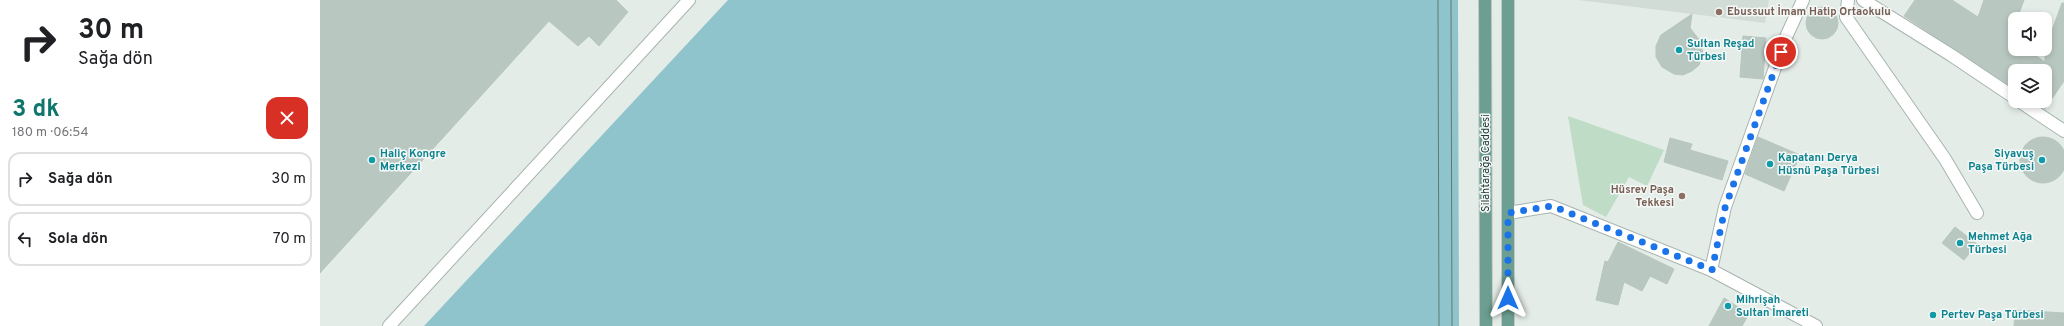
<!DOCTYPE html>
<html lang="tr">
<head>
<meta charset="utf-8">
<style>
  :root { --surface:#fff; --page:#f2f2f2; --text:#202124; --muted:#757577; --line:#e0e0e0; --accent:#0f766e }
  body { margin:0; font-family:Overpass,sans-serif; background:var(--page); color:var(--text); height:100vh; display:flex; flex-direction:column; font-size:15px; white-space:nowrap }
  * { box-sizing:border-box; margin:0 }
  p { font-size:13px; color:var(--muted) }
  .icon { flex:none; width:22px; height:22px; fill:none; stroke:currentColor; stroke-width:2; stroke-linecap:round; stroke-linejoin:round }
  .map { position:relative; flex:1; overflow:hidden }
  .details { display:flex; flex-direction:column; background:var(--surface); width:320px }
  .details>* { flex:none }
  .banner { background:#fff; color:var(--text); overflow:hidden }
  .controls { position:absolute; left:1688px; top:12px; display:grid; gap:8px }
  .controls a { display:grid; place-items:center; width:44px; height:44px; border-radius:8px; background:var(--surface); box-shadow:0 2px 6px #0003; font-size:20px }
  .pin { position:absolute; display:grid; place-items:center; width:34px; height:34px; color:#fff; margin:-17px; border:2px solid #fff; border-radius:50%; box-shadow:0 1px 4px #0007 }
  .me { position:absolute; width:44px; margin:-22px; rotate:0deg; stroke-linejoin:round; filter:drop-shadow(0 0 3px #0008) }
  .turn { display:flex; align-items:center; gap:14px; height:84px; padding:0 12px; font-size:18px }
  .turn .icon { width:52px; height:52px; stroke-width:2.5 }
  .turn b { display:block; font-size:28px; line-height:34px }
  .round { display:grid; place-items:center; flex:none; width:42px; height:42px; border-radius:12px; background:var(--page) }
  .summary { display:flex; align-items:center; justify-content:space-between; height:68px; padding:0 12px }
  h1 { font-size:24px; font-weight:700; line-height:30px; color:var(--accent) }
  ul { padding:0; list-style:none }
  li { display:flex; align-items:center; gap:12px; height:54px; margin:0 8px 6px; padding:0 4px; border:2px solid var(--line); border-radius:12px }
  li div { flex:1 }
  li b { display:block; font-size:15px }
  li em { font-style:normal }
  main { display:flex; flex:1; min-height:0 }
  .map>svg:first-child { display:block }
  .built { fill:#d2dcd7 }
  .green { fill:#bedcc6 }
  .water { fill:#90c4cd }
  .building { fill:#b9c7c1; stroke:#b7c6bf }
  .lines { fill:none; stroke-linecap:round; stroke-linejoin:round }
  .minor-casing { stroke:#a7b4af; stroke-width:14 }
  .primary-casing { stroke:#c2c9c7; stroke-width:14 }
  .minor { stroke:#fff; stroke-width:12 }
  .primary { stroke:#6c9f91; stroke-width:12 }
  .tram { stroke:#5f7871; stroke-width:1 }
  .route { stroke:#1a73e8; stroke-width:7; stroke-dasharray:0 12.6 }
  .education-dot { fill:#8d6e63; stroke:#f4f9f7; stroke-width:1.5 }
  .culture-dot { fill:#0f9aa8; stroke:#f4f9f7; stroke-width:1.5 }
  .labels { text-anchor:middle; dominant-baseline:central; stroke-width:3; stroke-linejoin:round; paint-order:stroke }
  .education-label { font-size:11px; font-weight:bold; fill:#785e54; stroke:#f4f9f7; text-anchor:start }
  .culture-label { font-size:11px; font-weight:bold; fill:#0d838f; stroke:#f4f9f7; text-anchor:start }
  .street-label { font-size:11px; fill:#253d36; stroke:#f4f9f7 }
</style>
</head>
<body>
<main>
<section class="details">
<div class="banner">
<div class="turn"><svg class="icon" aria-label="right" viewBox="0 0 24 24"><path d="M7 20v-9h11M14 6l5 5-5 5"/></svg><div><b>30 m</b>Sağa dön</div></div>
</div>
<div class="summary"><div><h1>3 dk</h1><p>180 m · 06:54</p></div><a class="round" style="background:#d93025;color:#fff"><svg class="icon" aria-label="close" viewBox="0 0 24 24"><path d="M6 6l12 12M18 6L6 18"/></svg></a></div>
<ul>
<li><svg class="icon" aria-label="right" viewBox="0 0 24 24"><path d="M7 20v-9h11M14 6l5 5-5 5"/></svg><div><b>Sağa dön</b></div><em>30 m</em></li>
<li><svg class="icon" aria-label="left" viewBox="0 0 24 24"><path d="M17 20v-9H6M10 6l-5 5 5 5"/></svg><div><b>Sola dön</b></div><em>70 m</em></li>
</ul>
</section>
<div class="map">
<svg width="1744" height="326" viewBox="0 0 1744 326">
  <rect width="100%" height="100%" fill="#e4ece8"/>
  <path class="built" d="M 1258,0 L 1449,0 L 1445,23 Z"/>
  <path class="green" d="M 1248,116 L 1344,150 L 1327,186 L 1309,177 L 1286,217 L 1263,205 Z"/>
  <path class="water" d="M 408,0 L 1138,0 L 1139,326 L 104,326 Z"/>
  <g class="building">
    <path d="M 0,0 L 296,0 L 308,12 L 279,46 L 269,36 L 258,46 L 229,21 L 0,273 Z"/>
    <path d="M 1595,0 L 1632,0 L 1658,17 L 1664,0 L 1704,0 L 1697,19 L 1695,19 L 1690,38 L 1695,42 L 1695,49 L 1706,49 L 1725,62 L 1725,35 L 1730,36 L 1742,3 L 1744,3 L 1744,81 L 1725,109 L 1725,71 L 1695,71 L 1695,89 L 1584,16 Z"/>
    <circle cx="1502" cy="23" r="16"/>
    <path d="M 1372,14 L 1370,28 L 1381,42 L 1383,55 L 1379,65 L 1372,71 L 1363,75 L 1354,74 L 1342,67 L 1336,57 L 1336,46 L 1341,35 Z"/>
    <path d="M 1423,36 L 1446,38 L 1443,79 L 1420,77 Z"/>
    <circle cx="1723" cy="160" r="23"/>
    <path d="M 1438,137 L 1480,155 L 1464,191 L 1425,174 Z"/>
    <path d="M 1350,138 L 1372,144 L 1370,150 L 1408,161 L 1402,180 L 1344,162 Z"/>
    <path d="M 1635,227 L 1657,244 L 1644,260 L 1622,243 Z"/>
    <path d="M 1298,242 L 1354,269 L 1347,284 L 1330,276 L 1322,291 L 1304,282 L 1298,305 L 1276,300 L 1285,261 L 1288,262 Z"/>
    <path d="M 1404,298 L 1429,314 L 1422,326 L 1389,326 Z"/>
    <path d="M 1695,310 L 1744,313 L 1744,326 L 1694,326 Z"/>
  </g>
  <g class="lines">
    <g class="minor-casing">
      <g id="minor">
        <path d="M 1528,0 L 1526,17 L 1625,159 L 1657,213"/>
        <path d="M 1543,0 L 1631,55 L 1695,98"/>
        <path d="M 1699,101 L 1744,131"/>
        <path d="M 1188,213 L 1231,206 L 1391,270 L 1496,326"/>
        <path d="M 1391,270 L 1405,207 L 1466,37 L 1483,0"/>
        <path d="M 69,326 L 369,0"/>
      </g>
    </g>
    <g class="primary-casing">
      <g id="primary">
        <path d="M 1165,0 L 1166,326"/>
        <path d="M 1188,0 L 1188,326"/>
      </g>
    </g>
    <use href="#minor" class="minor"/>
    <use href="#primary" class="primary"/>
    <g class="tram">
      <path d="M 1118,0 L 1119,326"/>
      <path d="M 1131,0 L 1132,326"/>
    </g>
  </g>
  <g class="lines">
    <path class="route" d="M 1188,298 L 1188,213 L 1232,206 L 1392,270 L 1405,208 L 1461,52"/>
  </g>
  <g class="education-dot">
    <circle cx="1399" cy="12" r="4"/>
    <circle cx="1362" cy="196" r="4"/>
  </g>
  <g class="culture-dot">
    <circle cx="1359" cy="50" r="4"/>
    <circle cx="52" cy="160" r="4"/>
    <circle cx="1722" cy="160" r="4"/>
    <circle cx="1450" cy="164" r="4"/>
    <circle cx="1640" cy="243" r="4"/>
    <circle cx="1408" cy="306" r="4"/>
    <circle cx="1613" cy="315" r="4"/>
  </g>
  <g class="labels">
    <g class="education-label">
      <text x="1407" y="12">Ebussuut İmam Hatip Ortaokulu</text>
      <text x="1354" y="190" text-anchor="end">Hüsrev Paşa<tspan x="1354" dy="13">Tekkesi</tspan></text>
    </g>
    <g class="culture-label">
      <text x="1367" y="44">Sultan Reşad<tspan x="1367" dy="13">Türbesi</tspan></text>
      <text x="60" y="154">Haliç Kongre<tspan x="60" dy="13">Merkezi</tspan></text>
      <text x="1714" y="154" text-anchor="end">Siyavuş<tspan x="1714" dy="13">Paşa Türbesi</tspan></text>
      <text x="1458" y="158">Kapatanı Derya<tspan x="1458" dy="13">Hüsnü Paşa Türbesi</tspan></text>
      <text x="1648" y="237">Mehmet Ağa<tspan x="1648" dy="13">Türbesi</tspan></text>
      <text x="1416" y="300">Mihrişah<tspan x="1416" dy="13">Sultan İmareti</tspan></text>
      <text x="1621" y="315">Pertev Paşa Türbesi</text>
    </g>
    <g class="street-label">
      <text transform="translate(1166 163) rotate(-90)">Silahtarağa Caddesi</text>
    </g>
  </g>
</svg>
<div class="controls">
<a><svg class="icon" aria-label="sound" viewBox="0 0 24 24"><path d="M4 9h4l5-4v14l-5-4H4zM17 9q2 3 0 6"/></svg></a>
<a><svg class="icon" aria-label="layers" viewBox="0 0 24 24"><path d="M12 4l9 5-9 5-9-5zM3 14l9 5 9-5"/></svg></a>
</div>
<div class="pin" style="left:1461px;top:52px;background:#d93025"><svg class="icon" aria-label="arrive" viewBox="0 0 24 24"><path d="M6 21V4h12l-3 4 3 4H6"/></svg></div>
<svg class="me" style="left:1188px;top:298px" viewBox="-20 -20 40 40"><path d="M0-17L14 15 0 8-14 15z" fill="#1a73e8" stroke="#fff" stroke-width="4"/></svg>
</div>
</main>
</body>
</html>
